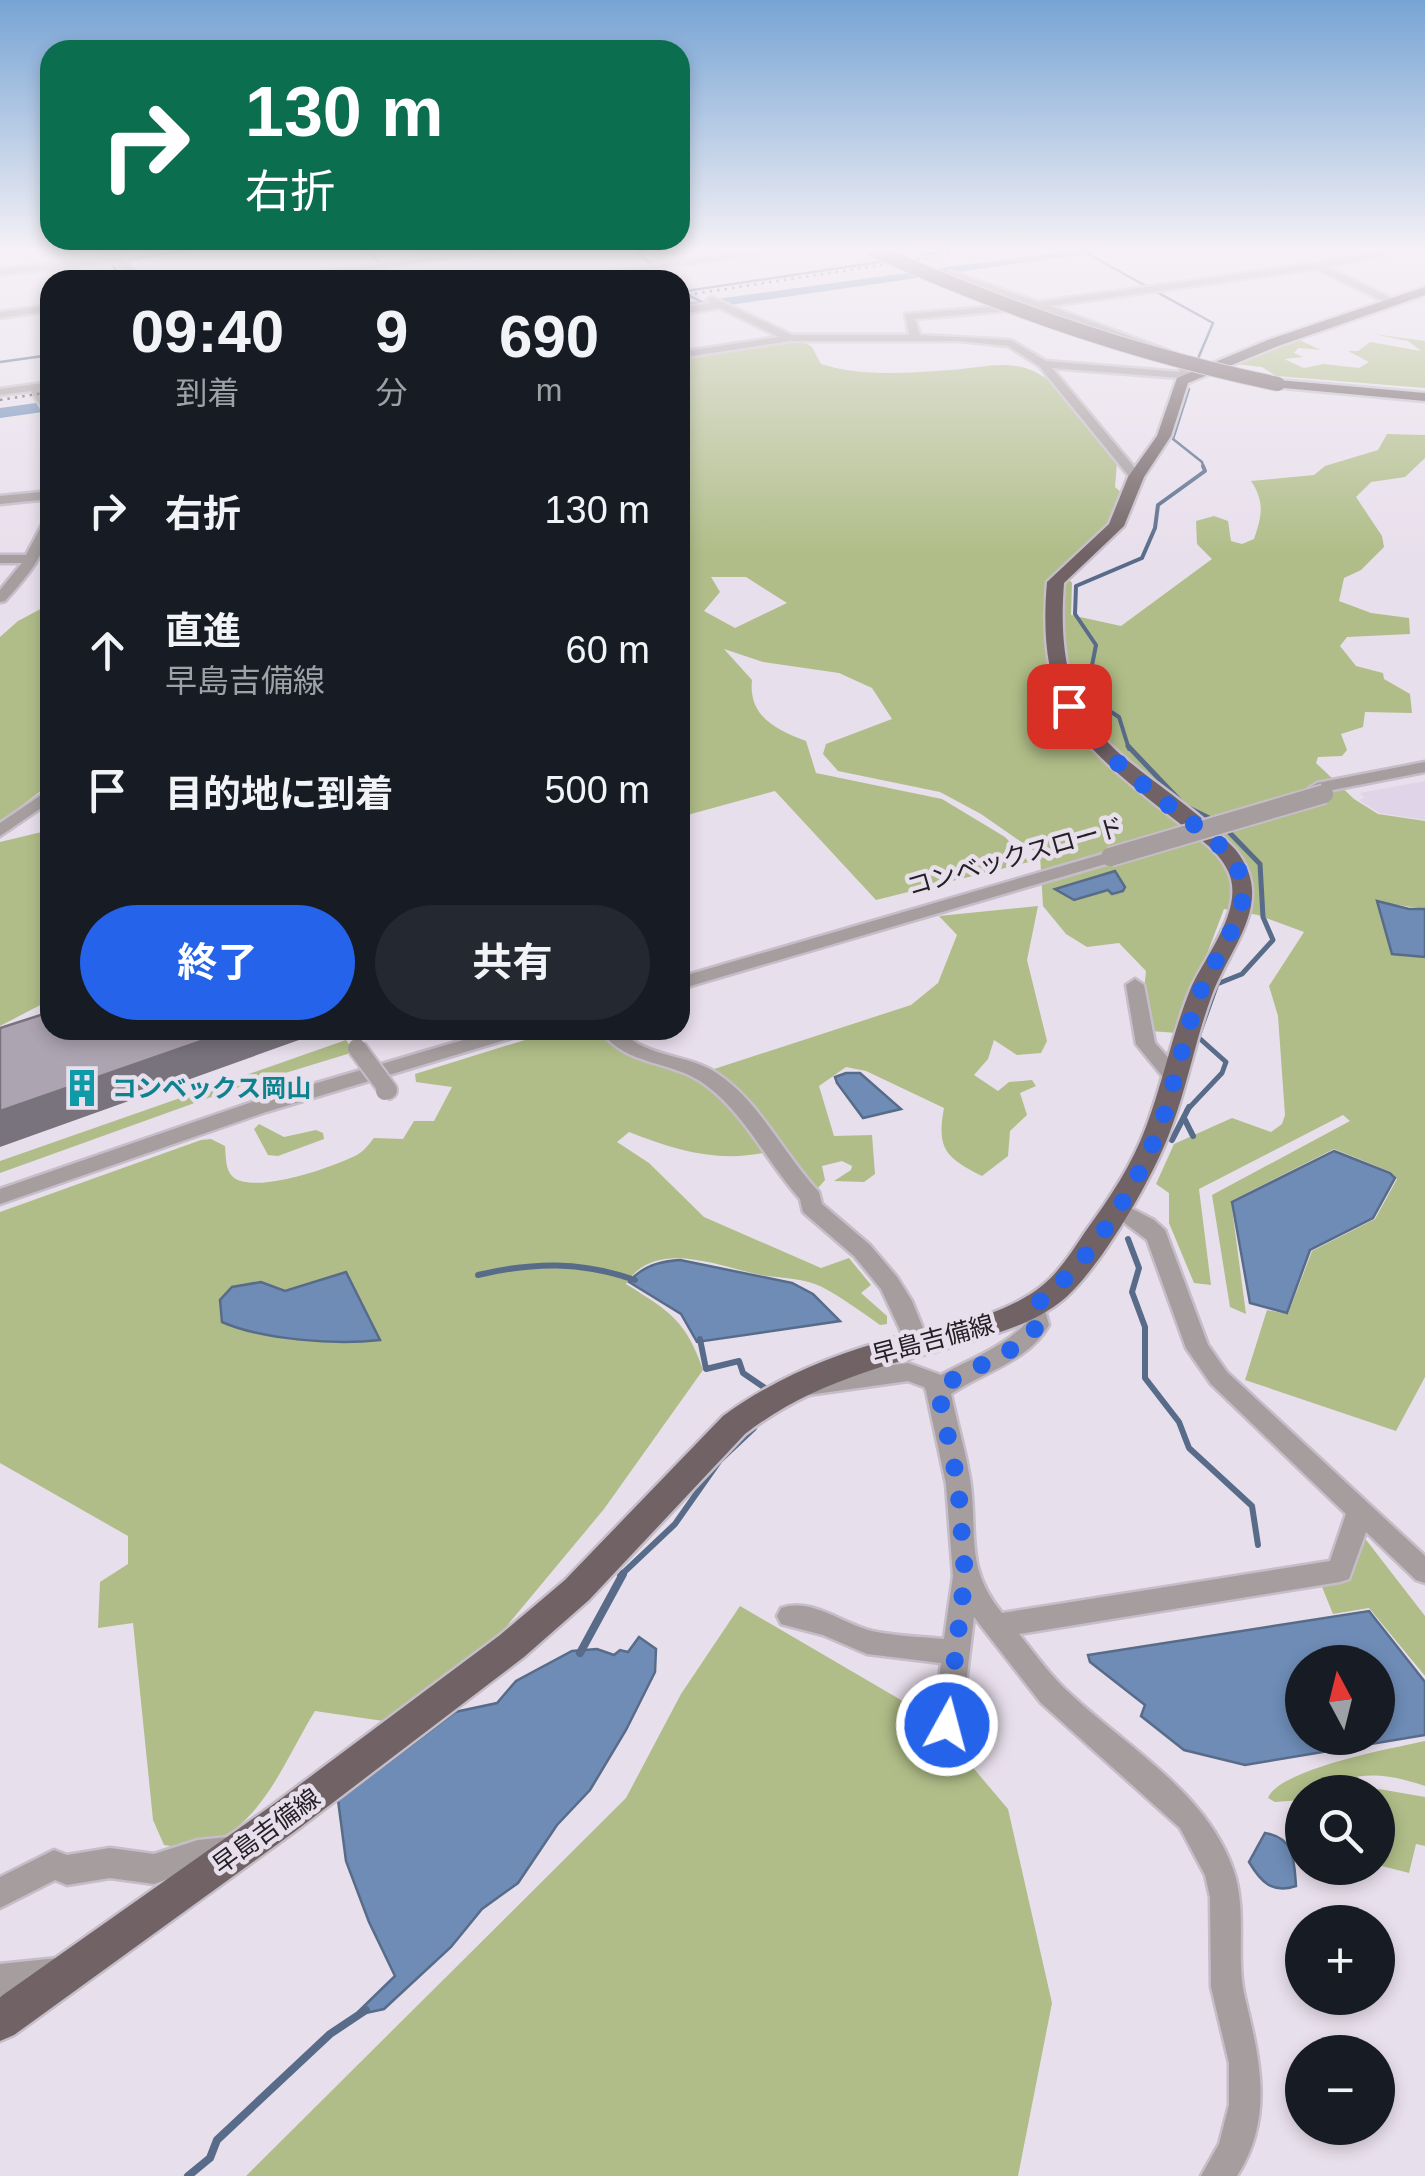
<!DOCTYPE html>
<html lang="ja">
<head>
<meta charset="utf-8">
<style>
  :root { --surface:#171b24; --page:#242831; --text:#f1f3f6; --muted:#9ea1a6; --accent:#2563eb }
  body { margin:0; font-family:Helvetica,"Noto Sans JP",sans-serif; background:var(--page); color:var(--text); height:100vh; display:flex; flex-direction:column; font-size:38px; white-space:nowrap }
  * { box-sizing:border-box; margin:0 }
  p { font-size:32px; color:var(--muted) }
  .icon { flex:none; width:55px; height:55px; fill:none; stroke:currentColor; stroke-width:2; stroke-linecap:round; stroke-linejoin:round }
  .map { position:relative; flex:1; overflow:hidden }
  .details { position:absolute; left:40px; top:270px; width:650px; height:770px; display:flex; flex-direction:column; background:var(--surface); border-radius:30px; box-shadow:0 5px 15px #0003 }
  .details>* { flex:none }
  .banner { position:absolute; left:40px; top:40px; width:650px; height:210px; border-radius:30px; box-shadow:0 5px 15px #0003; background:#0b6e4f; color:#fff; overflow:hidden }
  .needle { width:65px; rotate:353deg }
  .tools { position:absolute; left:1285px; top:1645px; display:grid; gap:20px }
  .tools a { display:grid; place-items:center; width:110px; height:110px; border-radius:50%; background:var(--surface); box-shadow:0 5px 15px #0003; font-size:50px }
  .pin { position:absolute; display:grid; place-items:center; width:85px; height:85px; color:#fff; margin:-42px; border-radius:20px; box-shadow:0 5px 15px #0006 }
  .me { position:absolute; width:110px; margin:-55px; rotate:7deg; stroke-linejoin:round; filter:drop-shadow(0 0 8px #0008) }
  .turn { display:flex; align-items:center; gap:35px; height:210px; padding:0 40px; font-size:45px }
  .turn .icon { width:130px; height:130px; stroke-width:2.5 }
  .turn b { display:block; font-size:70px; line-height:85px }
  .eta { display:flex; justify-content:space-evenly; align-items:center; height:170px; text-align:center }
  .eta b { font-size:60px; font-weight:700; line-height:70px }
  .button { display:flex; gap:20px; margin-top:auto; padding:20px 40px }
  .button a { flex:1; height:115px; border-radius:60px; background:var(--accent); color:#fff; font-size:40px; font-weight:700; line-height:115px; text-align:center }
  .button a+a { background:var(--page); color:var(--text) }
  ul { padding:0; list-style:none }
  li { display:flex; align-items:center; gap:30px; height:140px; padding:0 40px }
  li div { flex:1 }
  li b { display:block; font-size:38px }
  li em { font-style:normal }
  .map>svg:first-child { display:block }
  .commercial { fill:#e0d4e8 }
  .green { fill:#b0bd88; fill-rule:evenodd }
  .water { fill:#6e8cb6; stroke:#586c8a; stroke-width:2.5; fill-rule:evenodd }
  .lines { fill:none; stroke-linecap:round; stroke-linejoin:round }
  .stream-far4 { stroke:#586c8a; stroke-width:2.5 }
  .stream-far3 { stroke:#586c8a; stroke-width:4 }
  .stream-far2 { stroke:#586c8a; stroke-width:5 }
  .stream-far1 { stroke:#586c8a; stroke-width:6 }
  .stream { stroke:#586c8a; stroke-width:8 }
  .river { fill:#6e8cb6; fill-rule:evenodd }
  .minor-casing { stroke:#c5bdc8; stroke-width:5 }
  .major-casing { stroke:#c5bdc8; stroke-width:5 }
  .minor { fill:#a59d9e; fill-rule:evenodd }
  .major { fill:#716365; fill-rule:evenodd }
  .rail { stroke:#59535b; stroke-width:2.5; stroke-dasharray:2.5 5; stroke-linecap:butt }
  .minor-bridge-casing { stroke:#c5bdc8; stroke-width:22; stroke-linecap:butt }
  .major-bridge-casing { stroke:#c5bdc8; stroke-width:16; stroke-linecap:butt }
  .minor-bridge { stroke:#a59d9e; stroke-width:18 }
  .major-bridge { stroke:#716365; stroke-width:14 }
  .shaded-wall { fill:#78737c }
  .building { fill:#aca4b1; stroke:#78737c; stroke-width:2.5 }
  .route { stroke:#2563eb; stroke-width:18; stroke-dasharray:0 32.4 }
  .labels { text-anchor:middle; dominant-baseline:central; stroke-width:9; stroke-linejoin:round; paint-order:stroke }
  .street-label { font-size:25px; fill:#242025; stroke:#e8dfec }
  .culture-label { font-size:25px; font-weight:bold; fill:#0d838f; stroke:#e8dfec; text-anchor:start }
</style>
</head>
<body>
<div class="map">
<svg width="1425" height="2176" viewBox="0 0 1425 2176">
  <rect width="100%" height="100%" fill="#e8dfec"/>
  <path class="commercial" d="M 1425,781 L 1425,820 L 1379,813 L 1359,800 L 1365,798 L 1360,793 Z"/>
  <g class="green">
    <path d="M 1373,334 L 1425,341 L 1425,388 L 1276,376 L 1262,367 L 1236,364 L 1295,338 L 1321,350 L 1298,348 L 1294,353 L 1303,357 L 1284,359 L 1304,368 L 1324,364 L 1359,368 L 1369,362 L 1348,351 L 1358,351 L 1370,342 L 1421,351 L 1408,341 Z"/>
    <path d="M 797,338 L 812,347 L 821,364 C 860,377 910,373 951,370 C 990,367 1020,355 1053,384 C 1077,405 1096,437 1117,462 L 1115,487 L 1123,494 L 1108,526 L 1061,570 L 1072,583 L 1071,615 L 1121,626 L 1212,559 L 1197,544 L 1196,521 L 1214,516 L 1228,521 L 1231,541 L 1242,544 L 1254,539 C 1262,516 1265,502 1251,481 L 1314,475 L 1325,466 L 1378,450 L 1387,434 L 1425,435 L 1425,458 L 1405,477 L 1371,482 L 1356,497 L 1382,536 L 1384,547 L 1361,570 L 1344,578 L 1339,601 L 1371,613 L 1409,618 L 1410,634 L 1347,637 L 1340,646 L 1356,666 L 1383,673 L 1384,679 L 1410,694 L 1412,713 L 1365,712 L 1363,727 L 1341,734 L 1347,750 L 1342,756 L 1318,757 L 1316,763 L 1354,799 L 1378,814 L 1425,821 L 1425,909 L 1377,902 L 1392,953 L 1425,957 L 1425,1377 L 1396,1431 L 1245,1380 L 1267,1310 L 1288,1314 L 1312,1251 L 1375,1219 L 1397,1179 L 1391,1172 L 1334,1149 L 1231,1201 L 1246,1314 L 1230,1307 L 1212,1195 L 1350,1121 L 1343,1115 L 1199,1189 L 1211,1285 L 1194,1283 L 1169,1223 L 1169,1193 L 1156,1184 L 1174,1144 L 1232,1118 L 1271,1132 L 1282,1124 L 1285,1115 L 1278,1016 L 1269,986 L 1304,932 L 1258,915 L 1224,909 L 1177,1033 L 1150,1031 L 1143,1001 L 1146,971 L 1119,943 L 1087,947 L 1066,934 L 1043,906 L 1040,855 L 981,814 L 940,792 L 838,771 L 823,754 L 826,744 L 892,719 L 872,688 L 839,673 L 763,662 L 724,649 L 752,680 C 748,716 776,730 806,741 L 816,773 L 942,799 L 1005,837 L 1029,862 L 876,900 L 775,791 L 680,817 L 680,365 L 698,354 ZM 711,577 L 746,577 L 787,603 L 735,628 L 704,611 L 720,592 Z"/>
    <path d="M 50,604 L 50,784 L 0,822 L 0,637 L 18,621 Z"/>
    <path d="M 50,830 L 50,1000 L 0,1026 L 0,842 Z"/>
    <path d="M 1038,906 L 1027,960 L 1047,1041 L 1041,1053 L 1017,1055 L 994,1040 L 988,1059 L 974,1075 L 998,1091 L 1009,1082 L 1032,1080 L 1036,1086 L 1020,1093 L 1027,1115 L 1010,1131 L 1008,1156 L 982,1176 C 947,1158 936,1150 944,1108 L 866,1071 L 846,1067 L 819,1086 L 834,1136 L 872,1135 L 875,1174 L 864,1182 L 834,1181 L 851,1170 L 852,1166 L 842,1161 L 822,1166 L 825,1180 L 818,1188 L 802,1178 L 779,1149 C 725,1165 680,1152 629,1132 L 617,1142 L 649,1163 L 704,1217 L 821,1268 L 849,1258 L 871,1285 L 861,1293 L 887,1316 L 887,1324 L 880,1325 C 862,1312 841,1297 822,1287 C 806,1278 780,1278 761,1275 C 720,1267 655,1237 626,1284 C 669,1311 686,1320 703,1370 L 604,1509 L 501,1633 L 390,1722 L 315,1711 C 277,1773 250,1859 164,1845 L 153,1820 L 133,1623 L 98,1628 L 100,1582 L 128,1564 L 128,1536 L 0,1463 L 0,1212 L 201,1140 L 211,1139 L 225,1146 C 226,1156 225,1170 233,1177 C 255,1195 333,1167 357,1155 C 364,1151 369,1144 374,1138 L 403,1139 L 414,1121 L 434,1121 L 452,1087 L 416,1082 L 415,1074 L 557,1030 L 605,1030 L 620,1050 L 708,1071 L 911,1005 L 938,983 L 957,935 L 939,916 Z"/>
    <path d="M 346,1040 L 354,1052 L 239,1087 L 0,1173 L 0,1161 Z"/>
    <path d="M 259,1124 L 284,1137 L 316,1130 L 323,1133 L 324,1139 L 278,1156 L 268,1155 L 254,1129 Z"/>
    <path d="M 1360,1532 L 1425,1616 L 1425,1676 L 1369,1608 L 1333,1614 L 1320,1582 Z"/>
    <path d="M 740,1606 L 930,1717 L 1008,1809 L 1052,2003 L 1018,2176 L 246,2176 L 626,1798 L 681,1694 Z"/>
    <path d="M 1425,1741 L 1425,1786 C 1394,1776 1371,1771 1340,1781 C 1325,1786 1319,1792 1302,1792 L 1302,1800 L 1275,1802 L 1268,1798 C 1279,1769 1393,1748 1425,1741 Z"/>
    <path d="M 1379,1789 L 1425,1797 L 1425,1846 L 1416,1844 L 1409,1873 L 1378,1865 L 1378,1792 L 1366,1792 Z"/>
  </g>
  <g class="water">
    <path d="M 1115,871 L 1125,887 L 1123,891 L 1112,894 L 1108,890 L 1074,900 L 1055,889 Z"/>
    <path d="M 1377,901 L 1409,909 L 1425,909 L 1425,957 L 1392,954 Z"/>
    <path d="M 846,1073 L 860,1073 L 901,1109 L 863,1118 L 837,1083 L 835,1077 Z"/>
    <path d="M 1334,1151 L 1390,1173 L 1395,1178 L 1373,1218 L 1310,1250 L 1287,1313 L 1250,1303 L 1232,1202 Z"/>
    <path d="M 680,1260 L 792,1283 L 813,1294 L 840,1321 L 697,1342 L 681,1314 L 629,1282 C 641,1267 661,1261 680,1260 Z"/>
    <path d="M 346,1272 L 380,1340 C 336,1345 263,1340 222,1322 L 220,1300 L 232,1287 L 261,1282 L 285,1291 Z"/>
    <path d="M 1369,1611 L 1425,1682 L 1425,1735 L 1245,1765 L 1184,1750 L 1141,1716 L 1145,1705 L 1090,1662 L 1088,1655 ZM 1302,1662 L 1378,1662 L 1378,1738 L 1302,1738 Z"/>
    <path d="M 639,1637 L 656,1649 L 655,1672 L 626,1730 L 590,1790 L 557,1825 L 518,1883 L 482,1909 L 451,1947 L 384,2009 L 366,2013 L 359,2011 L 395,1976 L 369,1922 L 346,1861 L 338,1800 L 455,1712 L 497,1703 L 516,1681 L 572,1651 L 597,1649 L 614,1655 L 620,1650 L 628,1652 Z"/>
    <path d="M 1265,1833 C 1295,1838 1294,1860 1296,1886 C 1272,1894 1261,1882 1249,1862 Z"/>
  </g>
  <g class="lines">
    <g class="stream-far4">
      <path d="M 102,250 L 123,280"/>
      <path d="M 367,250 L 397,280"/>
      <path d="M 634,250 L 671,280"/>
      <path d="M 1086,253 L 1213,323 L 1197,361"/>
      <path d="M 919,255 L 951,250"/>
      <path d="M 731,258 L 792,250"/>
      <path d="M 127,260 L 189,250"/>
      <path d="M 680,292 L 886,261"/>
      <path d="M 682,292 L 706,304"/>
      <path d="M 0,362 L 50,355"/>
      <path d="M 1189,389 L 1173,439 L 1202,462 L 1204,469"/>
      <path d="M 44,410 L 50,426"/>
    </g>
    <path class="stream-far3" d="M 1129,749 L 1119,717 L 1086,696 L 1096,645 L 1075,614 L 1076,586 L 1142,558 L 1155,528 L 1158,505 L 1205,471 L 1203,466"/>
    <g class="stream-far2">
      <path d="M 1128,746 L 1185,806 L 1213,820"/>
      <path d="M 1187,1110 L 1222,1073 L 1226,1062 L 1198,1037 L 1217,984 L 1242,974 L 1273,940 L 1263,917 L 1260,864 L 1226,829"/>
    </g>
    <g class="stream-far1">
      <path d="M 1184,1118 L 1193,1136"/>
      <path d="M 1172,1140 L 1189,1107"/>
      <path d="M 1128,1239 L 1139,1268 L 1132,1292 L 1145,1327 L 1145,1378 L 1179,1422 L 1189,1448 L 1252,1506 L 1258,1545"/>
      <path d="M 478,1275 C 534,1262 580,1261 635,1280"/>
      <path d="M 700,1339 L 706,1369 L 739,1361 L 743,1373 L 765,1388"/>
      <path d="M 620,1576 L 675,1524 L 720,1460 L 754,1428"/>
    </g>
    <g class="stream">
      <path d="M 580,1653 L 623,1574"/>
      <path d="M 188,2176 L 210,2158 L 217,2140 L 330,2034 L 366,2010"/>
    </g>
    <g class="river">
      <path d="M 1075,250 L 1111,250 L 680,312 L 680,304 Z"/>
      <path d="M 50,401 L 50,411 L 0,418 L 0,408 Z"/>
    </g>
    <g class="minor-casing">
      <g id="minor">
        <path d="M 105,250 L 115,250 L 143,280 L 133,280 L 116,262 L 0,275 L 0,269 L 111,257 Z"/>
        <path d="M 481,250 L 510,250 L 292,280 L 264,280 Z"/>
        <path d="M 759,250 L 787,250 L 582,280 L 555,280 Z"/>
        <path d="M 1387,250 L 1408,250 L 1327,267 L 1395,300 L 1391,305 L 1316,269 L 1050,306 L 1193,360 L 1189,372 L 1199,376 L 1193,379 L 1052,368 L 1140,474 L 1142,477 L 1136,481 L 1132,480 L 1039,366 L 1008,346 L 960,341 L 790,341 L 680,358 L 680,352 L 779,337 L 720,308 L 680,314 L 680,308 L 711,303 L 707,300 L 712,297 L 792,335 L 909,335 L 905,314 L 1024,304 L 947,276 L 950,271 L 1038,302 L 1318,263 ZM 1037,308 L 1178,359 L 1182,361 L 1179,372 L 1046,361 L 1011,340 L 920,335 L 915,319 Z"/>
        <path d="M 50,305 L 50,311 L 0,318 L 0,312 Z"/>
        <path d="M 50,382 L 50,388 L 41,390 L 50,403 L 50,415 L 46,414 L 31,391 L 0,395 L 0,389 Z"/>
        <path d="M 50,491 L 50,499 L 0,504 L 0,496 Z"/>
        <path d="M 50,517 C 50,551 27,577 5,601 L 0,602 L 0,590 L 22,563 L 0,563 L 0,555 L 26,555 L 44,521 Z"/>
        <path d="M 1425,762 L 1425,772 L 1317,793 L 1309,788 L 1317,783 Z"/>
        <path d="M 50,789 L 50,802 L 0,836 L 0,823 Z"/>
        <path d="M 1110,852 L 1119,857 L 1116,861 L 680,989 L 680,977 Z"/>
        <path d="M 1135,979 L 1144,985 L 1155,1043 L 1181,1072 L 1184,1077 L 1181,1082 L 1167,1082 L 1136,1044 L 1126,985 Z"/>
        <path d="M 497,1030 L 528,1030 L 525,1034 L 266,1112 L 0,1204 L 0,1189 L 252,1102 Z"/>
        <path d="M 600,1030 L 621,1030 C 646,1059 688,1053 718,1074 C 760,1102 784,1155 819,1192 L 822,1204 L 870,1245 L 897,1277 L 912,1301 L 929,1343 L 925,1349 L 917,1352 L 909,1349 L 881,1289 L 854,1256 L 803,1212 L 800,1199 C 768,1164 746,1115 707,1086 C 673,1059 627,1068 600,1030 Z"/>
        <path d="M 1117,1201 L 1154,1220 L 1165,1230 L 1208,1345 L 1227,1372 L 1425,1556 L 1425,1583 L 1416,1580 L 1366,1532 L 1349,1579 L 1340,1582 L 1019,1634 C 1033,1651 1047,1671 1063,1687 C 1121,1744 1205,1789 1233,1869 C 1248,1911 1235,1956 1245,1998 C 1260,2060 1274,2118 1237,2176 L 1201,2176 L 1219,2144 L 1229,2105 L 1229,2063 L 1211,1987 L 1210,1897 L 1205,1875 L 1180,1828 L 1041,1703 L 974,1617 L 961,1725 L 957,1734 L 947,1738 L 937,1734 L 933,1725 L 941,1663 L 867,1654 L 823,1635 L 781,1624 L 777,1616 L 781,1608 C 811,1597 843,1624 872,1631 C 895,1636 920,1637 944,1639 L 953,1576 L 946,1484 L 926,1391 L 924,1387 L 908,1381 L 808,1395 L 800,1393 L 796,1386 L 800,1379 L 808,1377 L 908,1363 L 941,1375 C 970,1359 1003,1348 1026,1323 L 1023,1305 L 1026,1299 L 1042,1299 L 1049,1325 C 1028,1362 984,1371 951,1394 C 957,1424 967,1455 971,1486 C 977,1538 966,1569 1002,1613 L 1330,1561 L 1346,1514 L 1211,1384 L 1186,1348 L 1147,1240 L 1106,1209 L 1109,1204 Z"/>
        <path d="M 228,1837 L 238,1841 L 243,1851 L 238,1861 L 198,1868 L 154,1884 L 110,1878 L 67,1885 L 55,1880 L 0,1908 L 0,1877 L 54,1850 L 67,1855 L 110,1848 L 154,1854 L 198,1840 Z"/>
        <path d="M 58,1958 L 69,1963 L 74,1974 L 69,1985 L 58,1990 L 0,1996 L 0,1964 Z"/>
      </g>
    </g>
    <g class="major-casing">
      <g id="major">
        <path d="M 1425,287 L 1425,295 L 1278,346 L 1188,383 L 1171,436 L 1144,477 L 1124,526 L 1064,583 C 1051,752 1137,750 1235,849 C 1277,901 1231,944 1212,995 C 1196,1037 1188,1083 1172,1126 C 1156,1173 1102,1266 1064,1299 C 1039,1320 1006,1331 975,1340 C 892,1364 815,1380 745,1434 L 589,1600 L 524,1657 L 297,1830 L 14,2035 L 0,2041 L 0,1997 L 271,1806 L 500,1635 L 565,1580 L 723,1416 C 775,1378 832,1355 894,1338 C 944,1325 1001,1319 1043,1285 C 1060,1271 1073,1250 1085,1232 C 1109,1199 1132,1165 1146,1127 C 1163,1082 1172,1035 1190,990 C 1204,957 1246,909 1228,871 C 1218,849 1193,834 1174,819 C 1080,745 1036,710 1047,582 L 1109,524 L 1128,477 L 1157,436 L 1177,378 L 1268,340 Z"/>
        <path d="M 1278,380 L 1425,393 L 1425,401 L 1273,387 L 1271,384 Z"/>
      </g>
    </g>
    <use href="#minor" class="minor"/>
    <use href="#major" class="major"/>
    <g class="rail">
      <path d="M 680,296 L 979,250"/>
      <path d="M 0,400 L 50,392"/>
    </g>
    <g class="minor-bridge-casing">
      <g id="minor-bridge">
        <path d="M 1110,857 L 1324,794"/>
        <path d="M 357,1048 L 388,1090 L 385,1091"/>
      </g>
    </g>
    <g class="major-bridge-casing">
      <path id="major-bridge" d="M 874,250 C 1004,309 1138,355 1278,384"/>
    </g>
    <use href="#minor-bridge" class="minor-bridge"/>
    <use href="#major-bridge" class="major-bridge"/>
  </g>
  <path class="shaded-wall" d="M 233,1030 L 327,1030 L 0,1147 L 0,1111 Z"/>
  <path class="building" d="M 50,1012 L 50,1030 L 233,1030 L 0,1111 L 0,1028 Z"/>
  <linearGradient id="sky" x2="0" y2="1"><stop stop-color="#77a4d4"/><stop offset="0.45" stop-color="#f5f1f6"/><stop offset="1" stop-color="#f5f1f6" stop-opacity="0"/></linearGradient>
  <rect width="1425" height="555" fill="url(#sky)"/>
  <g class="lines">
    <path class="route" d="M 947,1725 L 965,1575 L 958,1484 L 938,1390 C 971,1364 1011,1360 1038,1325 L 1034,1306 C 1090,1265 1144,1177 1165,1112 C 1178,1071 1186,1028 1202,988 C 1214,960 1254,904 1241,876 C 1229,847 1201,830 1177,812 C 1140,782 1093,747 1069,706"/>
  </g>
  <defs>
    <g id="building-bare" transform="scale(3)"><path d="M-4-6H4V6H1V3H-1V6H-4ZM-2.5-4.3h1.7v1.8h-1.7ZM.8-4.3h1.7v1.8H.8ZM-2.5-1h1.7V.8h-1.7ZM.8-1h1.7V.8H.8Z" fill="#0f9aa8" stroke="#e8dfec" stroke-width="2.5" paint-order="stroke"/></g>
  </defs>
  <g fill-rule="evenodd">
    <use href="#building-bare" x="82" y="1088"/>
  </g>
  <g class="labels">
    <g class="street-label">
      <text transform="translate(1015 856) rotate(-16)">コンベックスロード</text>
      <text transform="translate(933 1339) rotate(-15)">早島吉備線</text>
      <text transform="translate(266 1831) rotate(-36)">早島吉備線</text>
    </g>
    <g class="culture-label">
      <text x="112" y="1088">コンベックス岡山</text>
    </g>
  </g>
</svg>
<div class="tools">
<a><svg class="needle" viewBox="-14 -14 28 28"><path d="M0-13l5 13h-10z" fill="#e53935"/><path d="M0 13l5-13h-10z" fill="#9ea1a6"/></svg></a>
<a><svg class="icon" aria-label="search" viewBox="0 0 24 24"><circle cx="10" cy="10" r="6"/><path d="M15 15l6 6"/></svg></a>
<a>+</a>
<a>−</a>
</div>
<div class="pin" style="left:1069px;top:706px;background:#d93025"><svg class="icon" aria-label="arrive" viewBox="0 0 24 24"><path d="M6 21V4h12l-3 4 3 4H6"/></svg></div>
<svg class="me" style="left:947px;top:1725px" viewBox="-20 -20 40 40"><circle r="17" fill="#2563eb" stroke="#fff" stroke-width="3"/><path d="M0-11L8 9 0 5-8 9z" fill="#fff"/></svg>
<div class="banner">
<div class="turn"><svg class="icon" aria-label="right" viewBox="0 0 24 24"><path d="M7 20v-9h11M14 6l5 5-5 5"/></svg><div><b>130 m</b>右折</div></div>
</div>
<section class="details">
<div class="eta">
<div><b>09:40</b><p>到着</p></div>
<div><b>9</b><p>分</p></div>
<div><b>690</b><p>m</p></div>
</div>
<ul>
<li><svg class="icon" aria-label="right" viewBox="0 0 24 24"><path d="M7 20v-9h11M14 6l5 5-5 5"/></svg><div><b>右折</b></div><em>130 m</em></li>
<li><svg class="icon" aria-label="ahead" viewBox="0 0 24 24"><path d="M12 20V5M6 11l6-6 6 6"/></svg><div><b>直進</b><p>早島吉備線</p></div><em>60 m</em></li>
<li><svg class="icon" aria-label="arrive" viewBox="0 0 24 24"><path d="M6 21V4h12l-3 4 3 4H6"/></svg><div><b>目的地に到着</b></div><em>500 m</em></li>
</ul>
<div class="button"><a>終了</a><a>共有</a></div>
</section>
</div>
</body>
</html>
